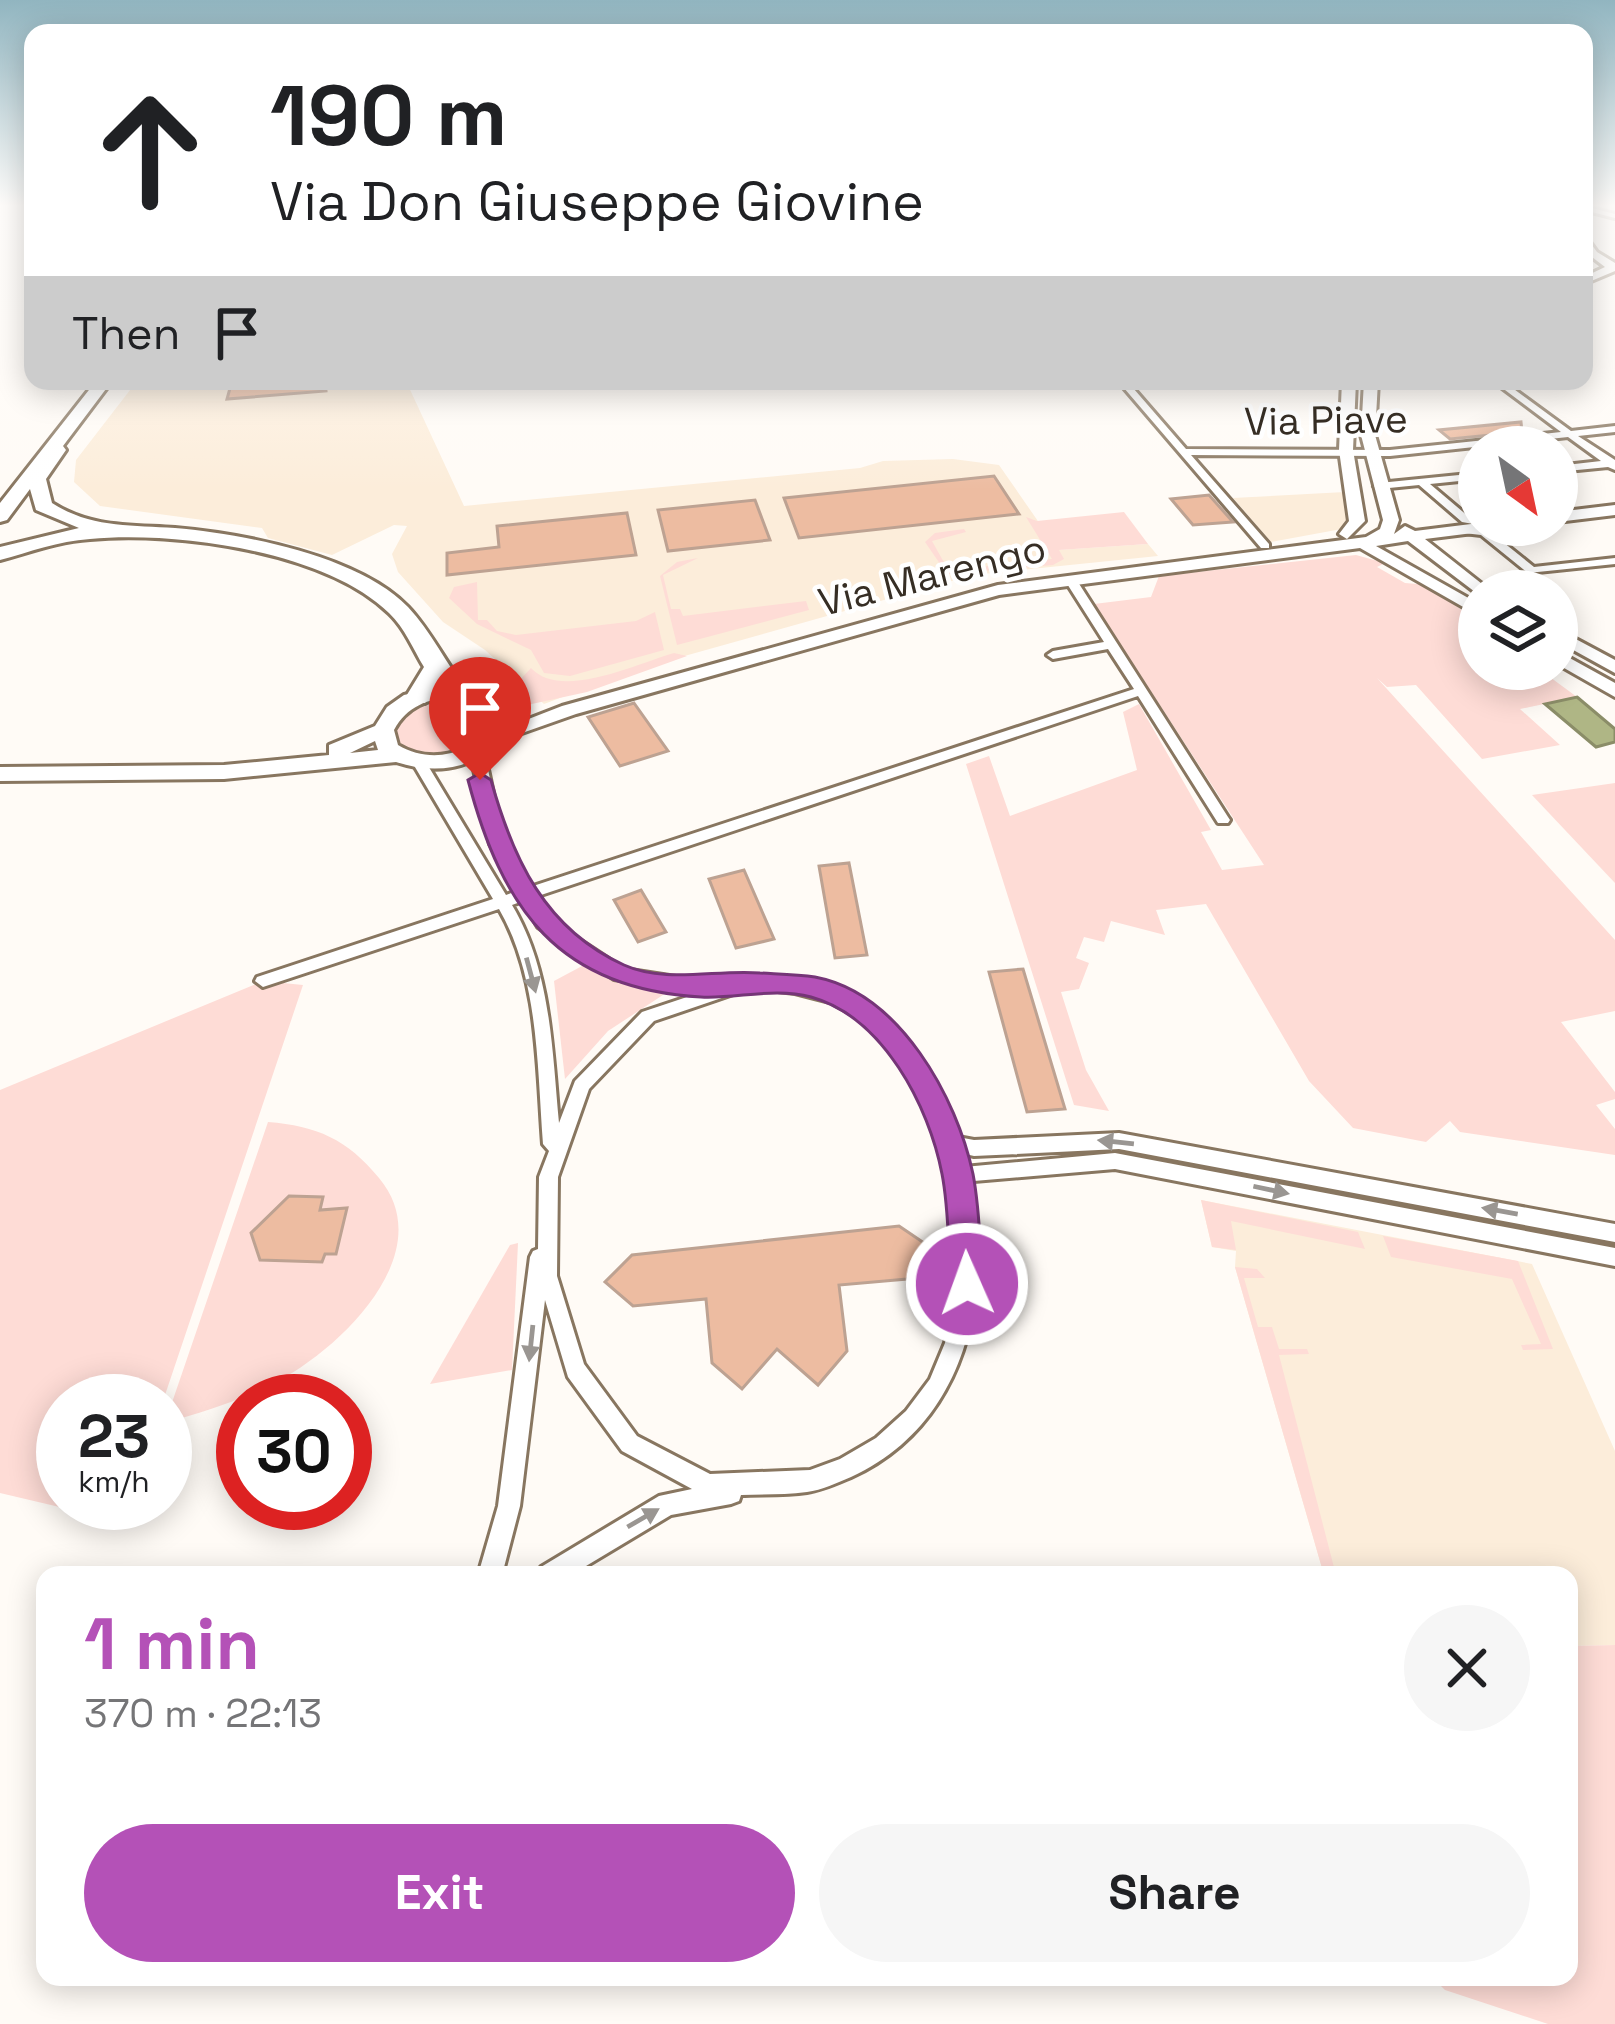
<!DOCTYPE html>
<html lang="en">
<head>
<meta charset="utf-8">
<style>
  :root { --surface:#fff; --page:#f6f6f6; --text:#202124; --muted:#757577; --accent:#b451b7 }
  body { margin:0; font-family:"Space Grotesk",sans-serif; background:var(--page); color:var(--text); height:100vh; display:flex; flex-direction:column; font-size:45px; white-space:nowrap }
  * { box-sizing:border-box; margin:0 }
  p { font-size:39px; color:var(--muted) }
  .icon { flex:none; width:66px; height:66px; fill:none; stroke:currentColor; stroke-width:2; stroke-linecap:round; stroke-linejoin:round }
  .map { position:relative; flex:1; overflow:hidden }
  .panel { position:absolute; left:36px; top:1566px; width:1542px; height:420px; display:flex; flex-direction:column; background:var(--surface); border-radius:24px; box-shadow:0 6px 30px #0003 }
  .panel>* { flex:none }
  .hud { position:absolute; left:24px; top:24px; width:1569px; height:366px; border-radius:24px; box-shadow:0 6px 30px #0003; background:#fff; color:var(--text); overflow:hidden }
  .needle { width:78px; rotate:147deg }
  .tools { position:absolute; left:1458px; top:426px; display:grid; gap:24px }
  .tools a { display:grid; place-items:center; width:120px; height:120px; border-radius:50%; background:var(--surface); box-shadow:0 6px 30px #0003; font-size:60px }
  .speed { position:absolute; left:36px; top:1374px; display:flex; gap:24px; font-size:60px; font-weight:700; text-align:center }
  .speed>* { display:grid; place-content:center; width:156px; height:156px; border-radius:50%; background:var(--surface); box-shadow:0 6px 30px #0003; line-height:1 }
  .speed small { font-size:30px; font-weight:400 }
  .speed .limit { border:18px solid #d22; background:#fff; color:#111 }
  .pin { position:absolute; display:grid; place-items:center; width:102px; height:102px; color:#fff; margin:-123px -51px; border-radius:50% 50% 50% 0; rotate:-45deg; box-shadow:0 0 12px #0007 }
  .pin .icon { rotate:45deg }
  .me { position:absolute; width:132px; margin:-66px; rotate:358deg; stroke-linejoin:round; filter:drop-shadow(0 0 9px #0008) }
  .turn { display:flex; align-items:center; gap:42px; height:252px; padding:0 48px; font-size:54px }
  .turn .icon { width:156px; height:156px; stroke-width:2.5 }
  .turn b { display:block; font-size:84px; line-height:102px }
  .then { display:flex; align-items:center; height:114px; padding:0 48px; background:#0003; gap:24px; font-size:45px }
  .round { display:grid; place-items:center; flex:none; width:126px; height:126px; border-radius:63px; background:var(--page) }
  .head { display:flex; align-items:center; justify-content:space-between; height:204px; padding:0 48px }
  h1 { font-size:72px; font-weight:700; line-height:90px; color:var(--accent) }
  .cta { display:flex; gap:24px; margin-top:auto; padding:24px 48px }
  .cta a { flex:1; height:138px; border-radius:72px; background:var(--accent); color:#fff; font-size:48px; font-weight:700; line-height:138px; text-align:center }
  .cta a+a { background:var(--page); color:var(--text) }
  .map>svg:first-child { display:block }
  .built { fill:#fcedda }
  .green { fill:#fedcd6 }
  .water { fill:#afb685; stroke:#8b8d68; stroke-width:3 }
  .building { fill:#edbca1; stroke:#bda292; stroke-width:3 }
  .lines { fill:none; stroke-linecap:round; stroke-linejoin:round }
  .street-casing { stroke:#887660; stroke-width:6 }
  .secondary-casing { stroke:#887660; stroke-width:6 }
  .primary-casing { stroke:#887660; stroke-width:6 }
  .highway-casing { stroke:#887660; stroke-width:6 }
  .street { fill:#fff; fill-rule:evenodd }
  .secondary { fill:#fff; fill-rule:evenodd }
  .primary { fill:#fff; fill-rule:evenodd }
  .highway { fill:#fff; fill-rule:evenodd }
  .oneway { fill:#9a9692 }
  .route { fill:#b451b7; stroke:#753577; stroke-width:3 }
  .labels { text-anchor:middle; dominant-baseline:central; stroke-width:9; stroke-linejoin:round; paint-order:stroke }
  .far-street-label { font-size:39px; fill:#362e25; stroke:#fff }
</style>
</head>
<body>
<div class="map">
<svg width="1615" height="2024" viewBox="0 0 1615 2024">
  <rect width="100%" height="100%" fill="#fffbf6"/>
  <g class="built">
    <path d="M 137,381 L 406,381 L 464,506 L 860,468 L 883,461 L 953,459 L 999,465 L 1058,550 L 1148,544 L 1158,556 L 973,575 L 631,671 L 544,704 L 485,650 L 443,622 L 398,572 L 392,554 L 407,526 L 394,525 L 332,555 L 268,538 L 262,528 L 100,506 L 74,482 L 76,460 Z"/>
    <path d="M 1345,492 L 1347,528 L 1271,542 L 1233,498 Z"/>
    <path d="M 1201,1200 L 1532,1264 L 1615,1451 L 1615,1645 L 1569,1646 L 1569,1575 L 1324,1575 L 1235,1267 L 1236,1251 L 1212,1247 Z"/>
  </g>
  <g class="green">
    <path d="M 1124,512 L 1148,544 L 1059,550 L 1064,559 L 1053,565 L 947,574 L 925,542 L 935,533 L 964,529 L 966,532 L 932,541 L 946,566 L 961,569 L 1052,559 L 1026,517 L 1037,521 Z"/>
    <path d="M 1356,555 L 1385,563 L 1377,567 L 1405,583 L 1429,585 L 1479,623 L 1479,669 L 1539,669 L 1577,697 L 1520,709 L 1560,745 L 1482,759 L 1416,685 L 1387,687 L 1377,678 L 1615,940 L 1615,1011 L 1561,1022 L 1615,1092 L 1615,1099 L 1596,1105 L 1615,1129 L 1615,1155 L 1460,1132 L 1450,1121 L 1426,1142 L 1353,1128 L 1309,1081 L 1206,904 L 1156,910 L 1165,935 L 1111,921 L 1104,942 L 1084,937 L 1076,958 L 1089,963 L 1079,989 L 1061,992 L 1086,1070 L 1109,1111 L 1074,1105 L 966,764 L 989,756 L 1010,816 L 1137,770 L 1123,712 L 1139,704 L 1211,830 L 1201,832 L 1222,870 L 1264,865 L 1094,604 L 1151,597 L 1159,576 Z"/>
    <path d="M 698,558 L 663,575 L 671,609 L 680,609 L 683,616 L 806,601 L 809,610 L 677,645 L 660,576 L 677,562 Z"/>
    <path d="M 477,582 L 478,620 L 487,620 L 497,631 L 516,635 L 636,621 L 655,612 L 664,650 L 570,676 L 544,673 L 531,650 L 477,624 L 449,598 L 454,587 Z"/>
    <path d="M 674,653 L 687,656 L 587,692 L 518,707 L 504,697 L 531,668 C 561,701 638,663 674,653 Z"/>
    <path d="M 459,698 L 486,716 C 484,757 416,766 392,739 C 396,705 427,697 459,698 Z"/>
    <path d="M 1615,783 L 1615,883 L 1532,795 Z"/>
    <path d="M 584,965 L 623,983 L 666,993 L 608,1031 L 565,1079 L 554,981 Z"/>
    <path d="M 263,981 L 303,985 L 163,1401 L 63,1401 L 63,1503 L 129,1503 L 123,1522 L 0,1493 L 0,1090 Z"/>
    <path d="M 268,1122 C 317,1126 347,1139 379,1178 C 441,1252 341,1348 278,1381 C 243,1400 203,1412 165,1423 Z"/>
    <path d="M 1201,1200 L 1358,1232 L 1365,1249 L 1231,1221 L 1236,1250 L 1212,1247 Z"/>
    <path d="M 1383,1236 L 1518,1261 L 1553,1349 L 1523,1350 L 1521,1345 L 1541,1344 L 1512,1279 L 1391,1257 Z"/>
    <path d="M 518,1243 L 512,1370 L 430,1384 L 510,1245 Z"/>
    <path d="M 1235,1267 L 1257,1269 L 1265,1278 L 1244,1278 L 1258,1327 L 1272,1327 L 1279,1349 L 1307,1349 L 1309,1354 L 1279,1355 L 1336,1575 L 1324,1575 Z"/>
    <path d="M 1615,1645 L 1615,2024 L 1548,2024 L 1445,1990 L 1432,1977 L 1569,1977 L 1569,1646 Z"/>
  </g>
  <path class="water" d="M 1577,697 L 1615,729 L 1615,742 L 1596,747 L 1545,704 Z"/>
  <g class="building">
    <path d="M 232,381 L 325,381 L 326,391 L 227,399 Z"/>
    <path d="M 1521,422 L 1522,432 L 1450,439 L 1439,430 Z"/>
    <path d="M 994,476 L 1019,514 L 799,538 L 784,498 Z"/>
    <path d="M 1209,495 L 1233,522 L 1193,525 L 1171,499 Z"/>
    <path d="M 755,500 L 770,540 L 668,551 L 658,510 Z"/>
    <path d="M 627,513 L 636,555 L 447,575 L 447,553 L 499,547 L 497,526 Z"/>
    <path d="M 634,703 L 668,751 L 620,766 L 588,717 Z"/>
    <path d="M 849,863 L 867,955 L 835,958 L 819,866 Z"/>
    <path d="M 744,870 L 774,939 L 736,948 L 709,879 Z"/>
    <path d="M 641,890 L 666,932 L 638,942 L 614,900 Z"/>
    <path d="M 1023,969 L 1065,1109 L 1027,1112 L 989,972 Z"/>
    <path d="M 289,1196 L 323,1197 L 320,1210 L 347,1208 L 336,1254 L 325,1254 L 322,1262 L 260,1260 L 251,1233 Z"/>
    <path d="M 899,1226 L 933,1249 L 907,1279 L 839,1285 L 847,1351 L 818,1385 L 777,1349 L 742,1389 L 712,1363 L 706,1299 L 633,1306 L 605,1282 L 632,1255 Z"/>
  </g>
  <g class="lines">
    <g class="street-casing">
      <g id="street">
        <path d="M 1584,206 L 1615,214 L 1615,218 L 1584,210 Z"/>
        <path d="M 1118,381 L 1127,381 L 1186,449 L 1390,450 L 1561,432 L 1493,381 L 1503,381 L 1571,431 L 1615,426 L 1615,432 L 1578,436 L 1615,460 L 1615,470 L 1608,467 L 1557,472 L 1557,466 L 1601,461 L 1568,437 L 1390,456 L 1191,455 L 1269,544 L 1269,548 L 1261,548 Z"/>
        <path d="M 1479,473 L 1479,479 L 1430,484 L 1469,517 L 1479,519 L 1479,525 L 1462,522 L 1419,485 L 1379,489 L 1374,486 L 1379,483 Z"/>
        <path d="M 1468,528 L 1488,530 L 1534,567 L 1615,558 L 1615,564 L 1528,573 L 1481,535 L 1464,533 L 1464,529 Z"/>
        <path d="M 1070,576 L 1076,579 L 1228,817 L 1230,820 L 1228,823 L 1218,823 L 1138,696 L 535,897 L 548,919 L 624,969 L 702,981 L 708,983 L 709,990 C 722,985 739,977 753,976 C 765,975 779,978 791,980 C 856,990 897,1022 931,1078 C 942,1097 947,1119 958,1137 L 974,1140 L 1119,1133 L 1615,1224 L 1615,1242 L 1119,1149 L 974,1156 L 961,1153 L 964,1167 L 1115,1153 L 1615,1248 L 1615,1266 L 1115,1169 L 974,1181 C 967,1198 974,1218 975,1236 C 977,1254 976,1275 975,1293 C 967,1373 926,1443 851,1477 C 837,1483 822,1490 807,1492 C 785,1495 763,1494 741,1495 L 739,1501 L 731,1504 L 671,1515 L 571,1575 L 537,1575 L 541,1567 L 659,1496 L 692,1489 L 622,1451 L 568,1377 L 545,1300 L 520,1506 L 502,1575 L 478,1575 L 498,1506 L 530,1257 L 533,1251 L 538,1249 L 539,1177 L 549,1151 L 543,1144 C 537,1066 539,978 499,909 L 263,987 L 255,981 L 257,977 L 493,899 L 412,762 L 414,759 L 424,759 L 506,895 L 517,891 L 490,844 L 470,751 L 472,748 L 482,748 L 484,751 L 504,844 L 530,887 L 1134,689 L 1108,649 L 1053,659 L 1047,655 L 1053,651 L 1104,642 L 1064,579 ZM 523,901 L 538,927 L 614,979 L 699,993 L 642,1012 L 575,1081 L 559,1123 C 552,1049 551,970 512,905 ZM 751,988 L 795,993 L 830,1002 L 857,1017 L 892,1048 L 918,1088 L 938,1134 L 951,1186 L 957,1241 L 955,1294 L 945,1343 L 930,1379 L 906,1411 L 876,1438 L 840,1459 L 810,1470 L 710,1474 L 637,1436 L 584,1364 L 557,1276 L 558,1177 L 589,1089 L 654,1021 Z"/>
      </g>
    </g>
    <g class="secondary-casing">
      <g id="secondary">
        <path d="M 1584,234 L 1597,252 L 1615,263 L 1615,271 L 1584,284 L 1584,277 L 1605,267 L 1588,254 Z"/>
        <path d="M 1342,381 L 1356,381 L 1353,450 L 1365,521 L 1347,539 L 1339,534 L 1349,521 L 1339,450 Z"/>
        <path d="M 1364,381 L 1378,381 L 1375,435 L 1399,520 L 1394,534 L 1405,526 L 1415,531 L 1479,523 L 1505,525 L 1497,530 L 1425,539 L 1491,591 L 1479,591 L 1479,595 L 1408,541 L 1376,546 L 1479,604 L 1479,616 L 1360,548 L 999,595 L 576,714 L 502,740 L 488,740 L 485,736 L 562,706 L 998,585 L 1366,537 L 1380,529 L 1383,520 L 1361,435 Z"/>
        <path d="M 1615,505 L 1615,515 L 1557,522 L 1557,512 Z"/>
        <path d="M 1557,629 L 1615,660 L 1615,673 L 1557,641 Z"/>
        <path d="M 1557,651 L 1615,683 L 1615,697 L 1557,664 Z"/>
      </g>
    </g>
    <g class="primary-casing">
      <path id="primary" d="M 454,684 C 484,689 506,692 512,725 C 485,767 442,777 396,762 L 224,779 L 0,781 L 0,767 L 224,765 L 329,755 L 329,745 L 375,726 L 387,707 L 404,695 ZM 454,696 L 476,700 L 488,709 L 490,725 C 469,756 430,764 398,745 L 394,730 C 407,706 428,699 454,696 ZM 375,741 L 378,750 L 350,753 Z"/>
    </g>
    <g class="highway-casing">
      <path id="highway" d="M 96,381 L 112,381 L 63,446 L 66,450 L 46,479 L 52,503 C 91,528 130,525 175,528 C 244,534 359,556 408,607 C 431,631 446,664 467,690 L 463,695 L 447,695 L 436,685 L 425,703 L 409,703 L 405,698 L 424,667 C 413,649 405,628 389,613 C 325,551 176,531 90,539 C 58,541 30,552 0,560 L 0,547 L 79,528 L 36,510 L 30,489 L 7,520 L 0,522 L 0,503 Z"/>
    </g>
    <use href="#street" class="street"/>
    <use href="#secondary" class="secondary"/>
    <use href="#primary" class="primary"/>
    <use href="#highway" class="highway"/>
  </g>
  <defs><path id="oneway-solid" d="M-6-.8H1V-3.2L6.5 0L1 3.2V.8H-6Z" transform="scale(3)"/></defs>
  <g class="oneway">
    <use href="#oneway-solid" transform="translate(531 975) rotate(75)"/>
    <use href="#oneway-solid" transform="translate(1116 1142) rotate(-174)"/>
    <use href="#oneway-solid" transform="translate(1271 1190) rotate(12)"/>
    <use href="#oneway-solid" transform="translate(1500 1211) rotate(-170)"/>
    <use href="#oneway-solid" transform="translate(531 1343) rotate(96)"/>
    <use href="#oneway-solid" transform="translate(643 1518) rotate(-30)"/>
  </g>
  <linearGradient id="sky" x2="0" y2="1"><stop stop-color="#91b5c0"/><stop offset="0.42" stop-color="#fffdfb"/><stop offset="1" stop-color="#fffdfb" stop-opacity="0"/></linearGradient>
  <rect width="1615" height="490" fill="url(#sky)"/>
  <path class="route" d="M 480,773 L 491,780 C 513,859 545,929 624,965 C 666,984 717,969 760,973 C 778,974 797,974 815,977 C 900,993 957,1098 973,1174 C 980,1210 980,1248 983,1284 L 978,1294 L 967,1299 L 955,1294 L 951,1284 C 948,1248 949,1209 942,1174 C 929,1106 883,1017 811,997 C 774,987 737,999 701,997 C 558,989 502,909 468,780 Z"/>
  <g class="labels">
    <g class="far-street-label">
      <text transform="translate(1326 420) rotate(-1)">Via Piave</text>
      <text transform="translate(932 575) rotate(-14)">Via Marengo</text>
    </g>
  </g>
</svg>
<div class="tools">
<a><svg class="needle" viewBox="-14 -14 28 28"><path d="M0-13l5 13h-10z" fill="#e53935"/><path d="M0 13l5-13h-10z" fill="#757577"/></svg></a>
<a><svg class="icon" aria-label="layers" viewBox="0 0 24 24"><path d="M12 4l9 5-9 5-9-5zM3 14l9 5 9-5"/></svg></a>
</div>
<div class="speed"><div>23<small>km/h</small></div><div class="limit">30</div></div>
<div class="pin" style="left:480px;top:780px;background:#d93025"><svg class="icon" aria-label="arrive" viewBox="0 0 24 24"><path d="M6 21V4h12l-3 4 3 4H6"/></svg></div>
<svg class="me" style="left:967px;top:1284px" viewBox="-20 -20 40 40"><circle r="17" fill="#b451b7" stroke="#fff" stroke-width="3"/><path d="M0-11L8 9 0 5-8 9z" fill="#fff"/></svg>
<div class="hud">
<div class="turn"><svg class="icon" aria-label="ahead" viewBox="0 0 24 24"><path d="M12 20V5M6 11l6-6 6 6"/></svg><div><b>190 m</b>Via Don Giuseppe Giovine</div></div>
<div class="then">Then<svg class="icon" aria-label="arrive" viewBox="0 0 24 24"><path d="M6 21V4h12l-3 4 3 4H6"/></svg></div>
</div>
<section class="panel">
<div class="head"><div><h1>1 min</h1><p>370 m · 22:13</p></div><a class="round"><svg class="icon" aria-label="close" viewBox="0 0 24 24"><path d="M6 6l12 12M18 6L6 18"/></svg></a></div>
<div class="cta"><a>Exit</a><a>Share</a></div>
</section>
</div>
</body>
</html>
